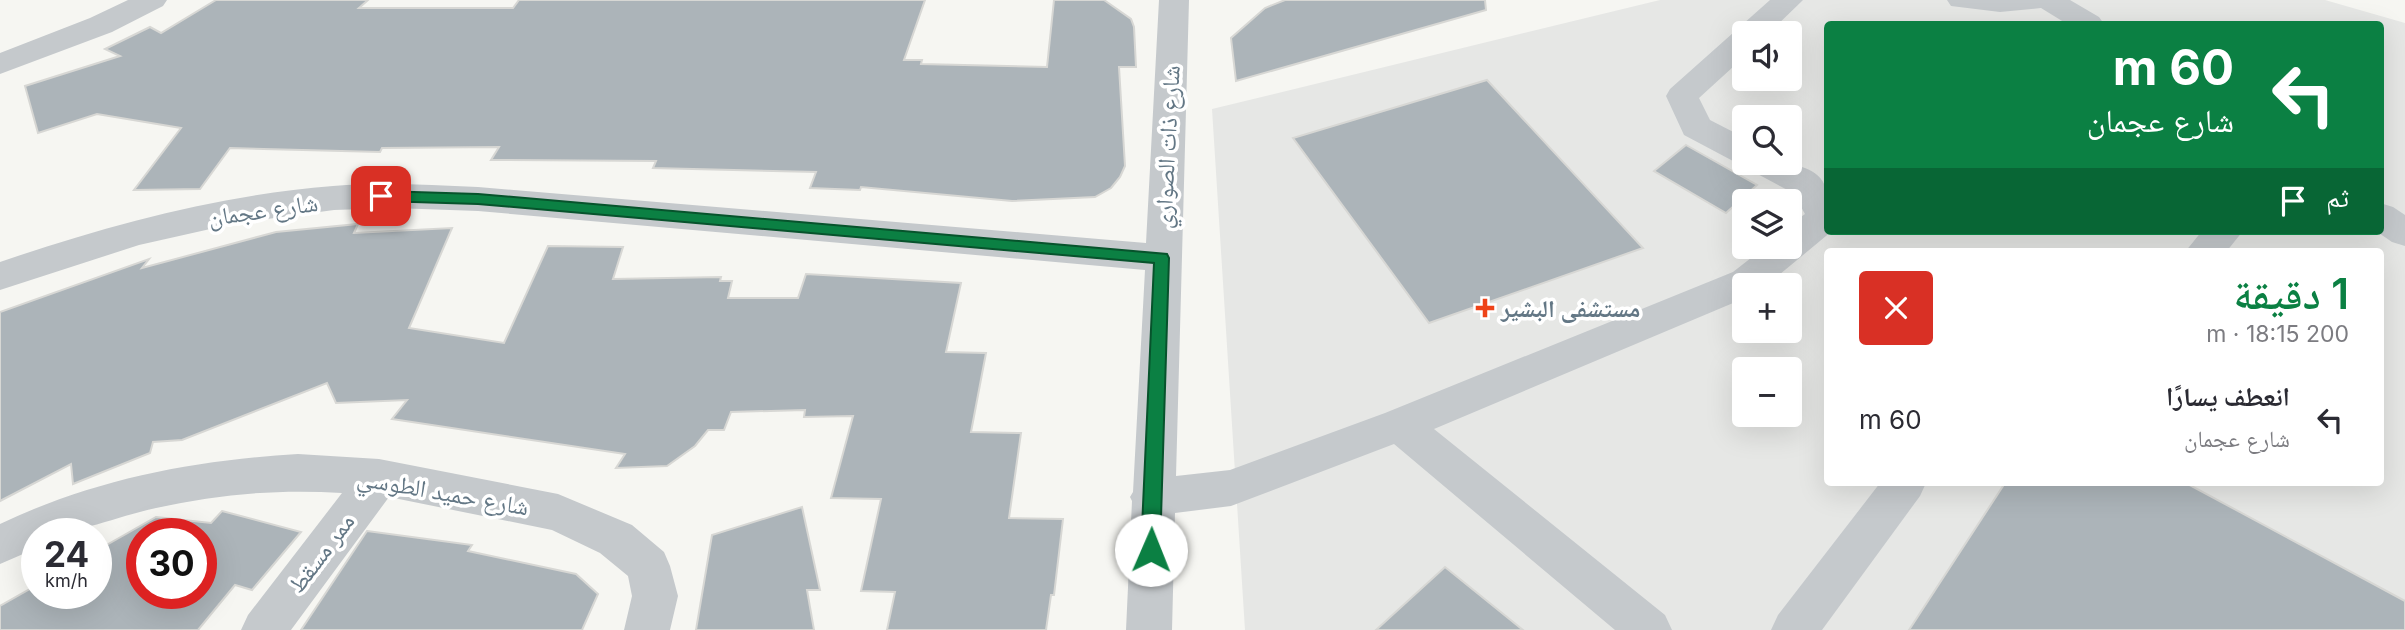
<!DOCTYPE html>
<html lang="ar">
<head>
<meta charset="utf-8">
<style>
  :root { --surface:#fff; --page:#f7f7f7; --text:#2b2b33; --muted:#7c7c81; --accent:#0b8043 }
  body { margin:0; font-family:Inter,"Noto Naskh Arabic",sans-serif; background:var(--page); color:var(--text); direction:rtl; height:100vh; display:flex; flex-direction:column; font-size:26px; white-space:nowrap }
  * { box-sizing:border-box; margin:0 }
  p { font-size:23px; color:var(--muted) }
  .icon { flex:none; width:38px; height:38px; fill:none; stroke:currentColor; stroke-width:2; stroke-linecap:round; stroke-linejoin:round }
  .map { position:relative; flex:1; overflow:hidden; direction:ltr }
  .details { position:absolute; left:1824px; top:248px; width:560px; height:238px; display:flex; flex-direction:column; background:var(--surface); border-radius:7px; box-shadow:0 7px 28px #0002; direction:rtl }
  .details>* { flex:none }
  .hud { position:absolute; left:1824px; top:21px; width:560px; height:214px; border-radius:7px; box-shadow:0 7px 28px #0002; direction:rtl; background:#0b8043; color:#fff; overflow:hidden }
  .buttons { position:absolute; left:1732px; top:21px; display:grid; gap:14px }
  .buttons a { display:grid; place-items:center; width:70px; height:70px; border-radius:7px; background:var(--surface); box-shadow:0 7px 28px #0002; font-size:35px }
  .speed { position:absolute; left:21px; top:518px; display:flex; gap:14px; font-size:35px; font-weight:700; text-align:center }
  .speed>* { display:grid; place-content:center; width:91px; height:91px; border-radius:50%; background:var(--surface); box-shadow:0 7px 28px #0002; line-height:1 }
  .speed small { font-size:18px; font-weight:400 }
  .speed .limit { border:10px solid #d22; background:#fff; color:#111 }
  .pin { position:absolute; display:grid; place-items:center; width:60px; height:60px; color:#fff; margin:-30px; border-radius:14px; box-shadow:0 4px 10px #0006 }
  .me { position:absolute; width:77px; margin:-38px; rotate:1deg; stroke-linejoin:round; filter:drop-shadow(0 0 5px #0008) }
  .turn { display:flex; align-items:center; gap:24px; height:147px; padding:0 35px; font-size:32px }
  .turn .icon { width:91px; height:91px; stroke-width:2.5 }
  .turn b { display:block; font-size:49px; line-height:60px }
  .then { display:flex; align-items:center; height:66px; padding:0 35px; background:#0003; gap:14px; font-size:26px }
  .round { display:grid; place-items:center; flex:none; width:74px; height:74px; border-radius:7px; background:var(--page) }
  .headline { display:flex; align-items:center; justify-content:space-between; height:119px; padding:0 35px }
  h1 { font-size:42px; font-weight:600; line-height:52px; color:var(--accent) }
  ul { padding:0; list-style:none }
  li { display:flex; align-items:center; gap:21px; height:105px; padding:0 35px }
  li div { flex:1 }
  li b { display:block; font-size:26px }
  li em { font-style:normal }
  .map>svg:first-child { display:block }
  .built { fill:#e6e7e5; fill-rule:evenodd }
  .building { fill:#acb4b9; stroke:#d7d7d4; stroke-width:2; fill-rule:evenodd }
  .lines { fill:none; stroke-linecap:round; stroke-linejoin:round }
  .minor { fill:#c5c9cc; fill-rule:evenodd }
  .route { fill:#0b8043; stroke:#07532c; stroke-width:2 }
  .poi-dot { fill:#ee4319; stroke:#fff; stroke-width:2.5 }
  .labels { text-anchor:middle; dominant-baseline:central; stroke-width:7; stroke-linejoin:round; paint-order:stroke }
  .street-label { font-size:24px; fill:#637785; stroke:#fff }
  .poi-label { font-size:24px; font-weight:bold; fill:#637785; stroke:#fff; text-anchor:start }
</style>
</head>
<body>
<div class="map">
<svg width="2405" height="630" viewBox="0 0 2405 630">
  <rect width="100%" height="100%" fill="#f6f6f2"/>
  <path class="built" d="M 1660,0 L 2325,0 L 2405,23 L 2405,630 L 1245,630 L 1212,109 ZM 1827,24 L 2380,24 L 2380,231 L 1827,231 ZM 1745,33 L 1790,33 L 1790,79 L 1745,79 ZM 1745,117 L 1790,117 L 1790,163 L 1745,163 ZM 1745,201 L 1790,201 L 1790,247 L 1745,247 ZM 1827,252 L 2380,252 L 2380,483 L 1827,483 ZM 1745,285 L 1790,285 L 1790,331 L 1745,331 ZM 1745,369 L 1790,369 L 1790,415 L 1745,415 Z"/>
  <g class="building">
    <path d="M 216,0 L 368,0 L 359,8 L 513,8 L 519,0 L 925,0 L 904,60 L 922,60 L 921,64 L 1047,67 L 1054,0 L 1104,0 L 1131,19 L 1134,27 L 1136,67 L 1119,67 L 1125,166 L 1120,177 L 1111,188 L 1095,197 L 1012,201 L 861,187 L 860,190 L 810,188 L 816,172 L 653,168 L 656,161 L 491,160 L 499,147 L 382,148 L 380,152 L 230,148 L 200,189 L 134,190 L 181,128 L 97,114 L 38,133 L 25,86 L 120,56 L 105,49 L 150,27 L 161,33 Z"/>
    <path d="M 1285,0 L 1485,0 L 1486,10 L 1236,81 L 1231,38 L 1265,8 Z"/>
    <path d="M 1487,80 L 1643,248 L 1429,323 L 1293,138 Z"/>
    <path d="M 1686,145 L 1757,185 L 1726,213 L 1654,171 Z"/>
    <path d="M 358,224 L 354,233 L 452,228 L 409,328 L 504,343 L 548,246 L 623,247 L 613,279 L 721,277 L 720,281 L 732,281 L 728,298 L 798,298 L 806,274 L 961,283 L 946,352 L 986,353 L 971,432 L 1021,433 L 1009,518 L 1063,519 L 1054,595 L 1051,595 L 1046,630 L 887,630 L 895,592 L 861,591 L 881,499 L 831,498 L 853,416 L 804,417 L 805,410 L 731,412 L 724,430 L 708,430 L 695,446 L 667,466 L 616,468 L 625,454 L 392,419 L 407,400 L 336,403 L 327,383 L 182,440 L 153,442 L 150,453 L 73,484 L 71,464 L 0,501 L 0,312 L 149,259 L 142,268 L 276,232 Z"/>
    <path d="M 2005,483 L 2186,483 L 2405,601 L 2405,630 L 1909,630 Z"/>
    <path d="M 802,507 L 820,590 L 807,590 L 814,630 L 696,630 L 712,535 Z"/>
    <path d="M 222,511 L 301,532 L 252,590 L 235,585 L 198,630 L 0,630 L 0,606 L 37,585 L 37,593 L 96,593 L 96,551 L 156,517 L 211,523 ZM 142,534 L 201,534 L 201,593 L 142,593 Z"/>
    <path d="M 367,531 L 472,545 L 468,551 L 576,574 L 598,594 L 582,630 L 301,630 Z"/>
    <path d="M 1445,567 L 1523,630 L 1376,630 Z"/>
  </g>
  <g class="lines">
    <g class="minor">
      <path d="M 128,0 L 167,0 L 163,6 L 112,32 L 0,74 L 0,53 L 90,18 Z"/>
      <path d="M 1159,0 L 1189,0 L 1176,476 L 1230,470 L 1385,413 L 1733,272 L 1765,247 L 1790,247 L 1790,225 L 1805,214 L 1793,193 L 1752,171 L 1747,164 L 1733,161 L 1684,135 L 1666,96 L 1670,89 L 1770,0 L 1803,0 L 1769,33 L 1745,33 L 1745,56 L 1699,98 L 1710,120 L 1745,138 L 1745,163 C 1770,163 1820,158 1827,192 C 1830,203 1827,219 1827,231 L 1832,231 L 1767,285 L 1745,285 L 1745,298 L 1434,429 L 1665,615 L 1672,630 L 1615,630 L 1394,444 L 1231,506 L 1175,513 L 1172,630 L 1126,630 L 1132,501 L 1130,497 L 1133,492 L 1145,270 L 478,211 L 394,208 L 334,210 L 237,223 L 139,245 L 0,290 L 0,262 C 108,225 219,195 333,186 C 382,182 430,185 478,187 L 1146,243 Z"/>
      <path d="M 1947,0 L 2070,0 L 2099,17 L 2104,24 L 2067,24 L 2041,8 L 2000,12 L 1951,6 Z"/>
      <path d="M 2380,203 L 2393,207 L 2405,215 L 2405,246 L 2392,242 L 2376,231 L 2380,231 Z"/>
      <path d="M 2202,231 L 2243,231 L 2226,252 L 2185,252 Z"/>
      <path d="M 298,454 L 379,459 L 558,494 L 632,525 L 664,552 L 670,566 L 678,596 L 670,630 L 624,630 L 632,596 L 628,576 L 600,553 L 552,530 L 389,497 L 291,630 L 241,630 L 248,615 L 342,493 C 279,489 218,494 156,508 C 115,517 79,534 37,534 L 37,548 L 0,564 L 0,524 C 94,479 195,460 298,454 Z"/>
      <path d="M 1880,483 L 1926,483 L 1920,496 L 1822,630 L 1771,630 L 1778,615 Z"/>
    </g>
  </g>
  <path class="route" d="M 381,191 L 478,194 L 1167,254 L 1169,258 L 1160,550 L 1157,556 L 1151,558 L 1144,556 L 1141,550 L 1154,263 L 478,204 L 381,201 L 373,196 Z"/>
  <path class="poi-dot" d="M1481.5 297.5h7v7h7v7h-7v7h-7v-7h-7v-7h7z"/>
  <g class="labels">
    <g class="street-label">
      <text transform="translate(1167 147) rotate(-87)">شارع ذات الصواري</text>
      <text transform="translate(263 210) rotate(-8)">شارع عجمان</text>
      <text transform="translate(443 492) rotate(10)">شارع حميد الطوسي</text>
      <text transform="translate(321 553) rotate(-53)">ممر مسقط</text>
    </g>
    <g class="poi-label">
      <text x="1501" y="308">مستشفى البشير</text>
    </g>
  </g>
</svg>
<div class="buttons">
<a><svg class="icon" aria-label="sound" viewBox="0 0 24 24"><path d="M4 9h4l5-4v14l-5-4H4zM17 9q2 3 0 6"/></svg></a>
<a><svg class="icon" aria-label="search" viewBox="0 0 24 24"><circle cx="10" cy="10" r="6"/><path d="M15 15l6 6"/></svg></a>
<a><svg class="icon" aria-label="layers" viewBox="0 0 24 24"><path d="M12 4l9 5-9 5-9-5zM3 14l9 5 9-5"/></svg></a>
<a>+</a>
<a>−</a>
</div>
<div class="speed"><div>24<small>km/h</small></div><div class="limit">30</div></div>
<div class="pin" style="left:381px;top:196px;background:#d93025"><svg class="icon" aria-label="arrive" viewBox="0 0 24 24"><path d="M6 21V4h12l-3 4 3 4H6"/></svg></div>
<svg class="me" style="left:1151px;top:550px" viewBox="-20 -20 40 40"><circle r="19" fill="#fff"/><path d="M0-13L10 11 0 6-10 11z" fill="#0b8043"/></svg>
<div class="hud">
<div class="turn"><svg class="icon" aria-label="left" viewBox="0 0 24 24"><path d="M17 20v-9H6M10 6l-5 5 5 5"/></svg><div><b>60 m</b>شارع عجمان</div></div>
<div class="then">ثم<svg class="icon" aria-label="arrive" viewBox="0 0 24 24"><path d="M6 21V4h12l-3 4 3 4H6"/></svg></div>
</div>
<section class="details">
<div class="headline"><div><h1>1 دقيقة</h1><p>200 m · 18:15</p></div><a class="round" style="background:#d93025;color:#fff"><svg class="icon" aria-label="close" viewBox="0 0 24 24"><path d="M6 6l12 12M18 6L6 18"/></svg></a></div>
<ul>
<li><svg class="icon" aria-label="left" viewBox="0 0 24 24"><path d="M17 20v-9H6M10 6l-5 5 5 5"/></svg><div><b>انعطف يسارًا</b><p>شارع عجمان</p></div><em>60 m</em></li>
</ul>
</section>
</div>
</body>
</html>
